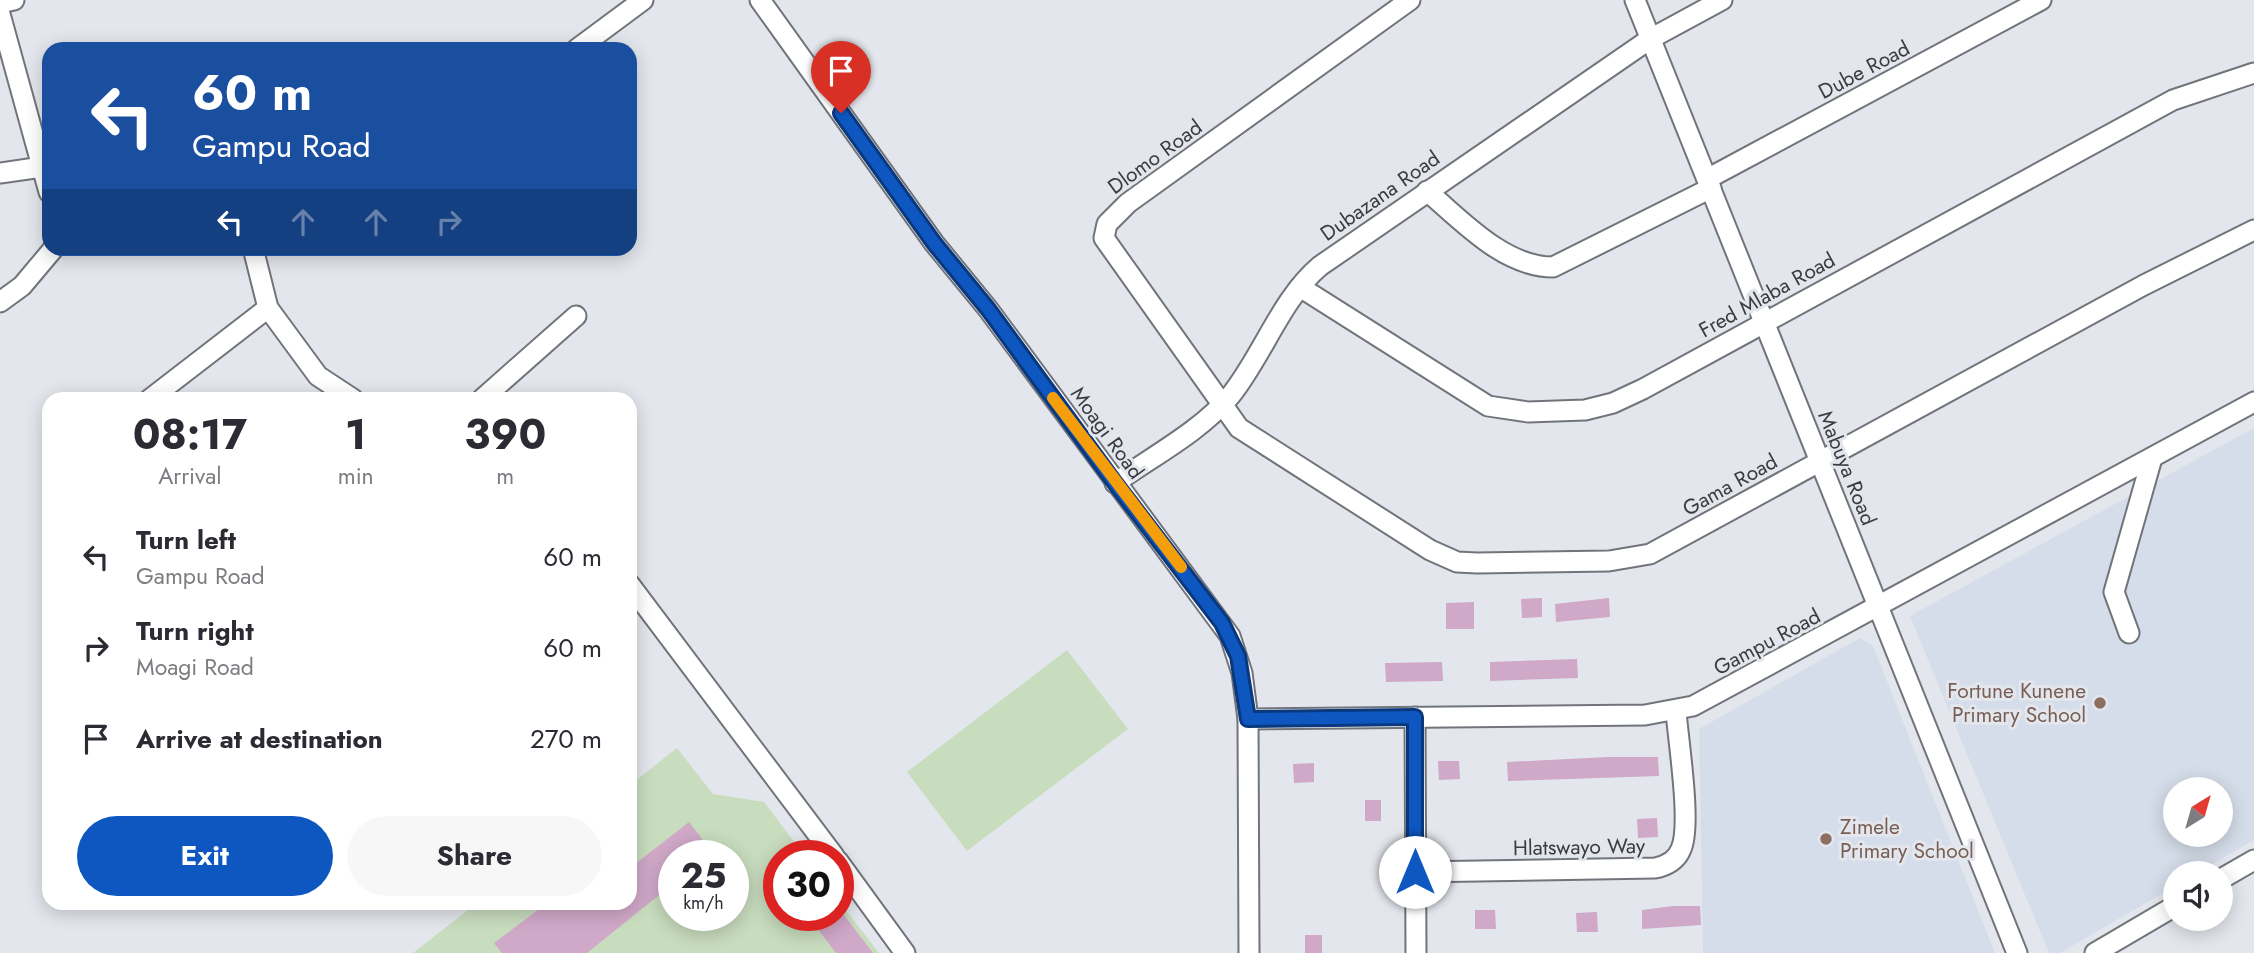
<!DOCTYPE html>
<html lang="en">
<head>
<meta charset="utf-8">
<style>
  :root { --surface:#fff; --page:#f7f7f7; --text:#2b2b33; --muted:#7c7c81; --accent:#0e56c0 }
  body { margin:0; font-family:Jost,sans-serif; background:var(--page); color:var(--text); height:100vh; display:flex; flex-direction:column; font-size:26px; white-space:nowrap }
  * { box-sizing:border-box; margin:0 }
  p { font-size:23px; color:var(--muted) }
  .icon { flex:none; width:38px; height:38px; fill:none; stroke:currentColor; stroke-width:2; stroke-linecap:round; stroke-linejoin:round }
  .map { position:relative; flex:1; overflow:hidden }
  .details { position:absolute; left:42px; top:392px; width:595px; height:518px; display:flex; flex-direction:column; background:var(--surface); border-radius:21px; box-shadow:0 4px 18px #0003 }
  .details>* { flex:none }
  .banner { position:absolute; left:42px; top:42px; width:595px; height:214px; border-radius:21px; box-shadow:0 4px 18px #0003; background:#1a4fa0; color:#fff; overflow:hidden }
  .needle { width:46px; rotate:37deg }
  .controls { position:absolute; left:2163px; top:777px; display:grid; gap:14px }
  .controls a { display:grid; place-items:center; width:70px; height:70px; border-radius:50%; background:var(--surface); box-shadow:0 4px 18px #0003; font-size:35px }
  .speed { position:absolute; left:658px; top:840px; display:flex; gap:14px; font-size:35px; font-weight:700; text-align:center }
  .speed>* { display:grid; place-content:center; width:91px; height:91px; border-radius:50%; background:var(--surface); box-shadow:0 4px 18px #0003; line-height:1 }
  .speed small { font-size:18px; font-weight:400 }
  .speed .limit { border:10px solid #d22; background:#fff; color:#111 }
  .pin { position:absolute; display:grid; place-items:center; width:60px; height:60px; color:#fff; margin:-72px -30px; border-radius:50% 50% 50% 0; rotate:-45deg; box-shadow:0 0 7px #0007 }
  .pin .icon { rotate:45deg }
  .me { position:absolute; width:77px; margin:-38px; rotate:0deg; stroke-linejoin:round; filter:drop-shadow(0 0 5px #0008) }
  .turn { display:flex; align-items:center; gap:24px; height:147px; padding:0 35px; font-size:32px }
  .turn .icon { width:91px; height:91px; stroke-width:2.5 }
  .turn b { display:block; font-size:49px; line-height:60px }
  .lanes { display:flex; align-items:center; height:66px; padding:0 35px; background:#0003; justify-content:center; gap:35px; direction:ltr }
  .lanes .off { opacity:.35 }
  .eta { display:flex; justify-content:space-evenly; align-items:center; height:119px; text-align:center }
  .eta b { font-size:42px; font-weight:700; line-height:49px }
  .cta { display:flex; gap:14px; margin-top:auto; padding:14px 35px }
  .cta a { flex:1; height:80px; border-radius:42px; background:var(--accent); color:#fff; font-size:28px; font-weight:700; line-height:80px; text-align:center }
  .cta a+a { background:var(--page); color:var(--text) }
  ul { padding:0; list-style:none }
  li { display:flex; align-items:center; gap:21px; height:91px; padding:0 35px }
  li div { flex:1 }
  li b { display:block; font-size:26px }
  li em { font-style:normal }
  .map>svg:first-child { display:block }
  .built { fill:#d4dde9; fill-rule:evenodd }
  .green { fill:#c8dcbe; fill-rule:evenodd }
  .building { fill:#d0a8c8 }
  .lines { fill:none; stroke-linecap:round; stroke-linejoin:round }
  .minor-casing { stroke:#71747a; stroke-width:23 }
  .minor { stroke:#fff; stroke-width:19 }
  .route-casing { stroke:#09387d; stroke-width:18 }
  .route { stroke:#0e56c0; stroke-width:12 }
  .slow { stroke:#f59e0b; stroke-width:12 }
  .education-dot { fill:#8d6e63; stroke:#e3e7ed; stroke-width:2.5 }
  .labels { text-anchor:middle; dominant-baseline:central; stroke-width:6; stroke-linejoin:round; paint-order:stroke }
  .street-label { font-size:21px; fill:#3a3c3e; stroke:#e3e7ed }
  .education-label { font-size:21px; fill:#785e54; stroke:#e3e7ed; text-anchor:end }
</style>
</head>
<body>
<div class="map">
<svg width="2254" height="953" viewBox="0 0 2254 953">
  <rect width="100%" height="100%" fill="#e3e7ed"/>
  <g class="built">
    <path d="M 2254,428 L 2254,840 L 2197,873 L 2175,873 L 2175,886 L 2060,953 L 2049,953 L 1910,616 ZM 2175,789 L 2221,789 L 2221,835 L 2175,835 Z"/>
    <path d="M 1860,638 L 1873,646 L 1995,953 L 1703,953 L 1699,729 Z"/>
  </g>
  <g class="green">
    <path d="M 1067,650 L 1128,729 L 967,851 L 907,772 Z"/>
    <path d="M 677,748 L 713,794 L 764,802 L 805,856 L 779,856 L 779,915 L 838,915 L 838,900 L 879,953 L 413,953 L 477,903 L 630,903 L 630,785 ZM 674,856 L 733,856 L 733,915 L 674,915 Z"/>
  </g>
  <g class="building">
    <path d="M 1542,598 L 1542,617 L 1522,618 L 1521,599 Z"/>
    <path d="M 1609,598 L 1610,617 L 1556,622 L 1555,604 Z"/>
    <path d="M 1474,602 L 1474,629 L 1446,629 L 1446,603 Z"/>
    <path d="M 1577,659 L 1578,678 L 1490,681 L 1490,662 Z"/>
    <path d="M 1442,662 L 1443,681 L 1386,682 L 1385,663 Z"/>
    <path d="M 1608,757 L 1658,757 L 1659,776 L 1508,781 L 1507,762 Z"/>
    <path d="M 1438,761 L 1459,761 L 1460,779 L 1439,780 Z"/>
    <path d="M 1314,763 L 1314,782 L 1294,783 L 1293,764 Z"/>
    <rect x="1365" y="800" width="16" height="21"/>
    <path d="M 1657,818 L 1658,837 L 1638,838 L 1637,819 Z"/>
    <path d="M 689,822 L 715,856 L 674,856 L 674,883 L 587,953 L 502,953 L 494,943 L 547,903 L 630,903 L 630,868 Z"/>
    <path d="M 1673,906 L 1700,906 L 1701,925 L 1642,929 L 1642,910 Z"/>
    <path d="M 1475,910 L 1495,910 L 1496,929 L 1475,929 Z"/>
    <path d="M 1597,912 L 1598,932 L 1577,932 L 1576,913 Z"/>
    <path d="M 807,915 L 844,915 L 873,953 L 836,953 Z"/>
    <rect x="1305" y="935" width="17" height="18"/>
  </g>
  <g class="lines">
    <g class="minor-casing">
      <g id="minor">
        <path d="M 760,0 L 934,243 L 988,309 L 1230,636 L 1242,673 L 1248,719 L 1249,953"/>
        <path d="M 1410,0 L 1128,203 L 1107,224 L 1104,238 L 1239,428 L 1430,550 L 1457,562 L 1477,563 L 1609,561 L 1650,554 L 2144,285 L 2254,230"/>
        <path d="M 1635,0 L 2017,953"/>
        <path d="M 0,3 L 14,0"/>
        <path d="M 0,14 L 49,192"/>
        <path d="M 577,49 L 643,0"/>
        <path d="M 0,173 L 49,166"/>
        <path d="M 1707,179 L 2041,0"/>
        <path d="M 1427,191 C 1462,221 1504,267 1553,267 L 1711,188"/>
        <path d="M 1300,287 L 1488,406 L 1528,412 L 1585,410 L 1613,403 L 1643,389 L 2173,100 L 2254,73"/>
        <path d="M 0,302 L 22,286 L 54,248"/>
        <path d="M 268,308 L 318,376 L 353,399"/>
        <path d="M 150,399 L 268,308 L 253,248"/>
        <path d="M 482,399 L 576,316"/>
        <path d="M 1115,483 C 1153,456 1201,431 1231,395 C 1263,355 1281,299 1320,266 L 1650,39 L 1722,0"/>
        <path d="M 630,585 L 834,856"/>
        <path d="M 2129,633 L 2114,592 L 2152,458"/>
        <path d="M 1415,717 L 1416,953"/>
        <path d="M 1248,719 L 1645,715 L 1693,706 L 2254,402"/>
        <path d="M 838,861 L 905,953"/>
        <path d="M 1415,872 L 1655,868 C 1666,866 1677,860 1681,849 C 1692,825 1678,740 1676,711"/>
        <path d="M 2221,879 L 2254,860"/>
        <path d="M 2095,953 L 2175,906"/>
      </g>
    </g>
    <use href="#minor" class="minor"/>
  </g>
  <g class="lines">
    <g class="route-casing">
      <path id="route" d="M 841,113 L 934,243 L 988,309 L 1115,483 L 1222,623 L 1238,656 L 1248,719 L 1415,717 L 1415,872"/>
    </g>
    <use href="#route" class="route"/>
    <path class="slow" d="M 1053,398 L 1181,567"/>
  </g>
  <g class="education-dot">
    <circle cx="2100" cy="703" r="7"/>
    <circle cx="1826" cy="839" r="7"/>
  </g>
  <g class="labels">
    <g class="street-label">
      <text transform="translate(1864 70) rotate(-28)">Dube Road</text>
      <text transform="translate(1155 157) rotate(-36)">Dlomo Road</text>
      <text transform="translate(1380 196) rotate(-35)">Dubazana Road</text>
      <text transform="translate(1767 295) rotate(-29)">Fred Mlaba Road</text>
      <text transform="translate(1107 433) rotate(54)">Moagi Road</text>
      <text transform="translate(1847 468) rotate(68)">Mabuya Road</text>
      <text transform="translate(1730 485) rotate(-29)">Gama Road</text>
      <text transform="translate(1767 642) rotate(-28)">Gampu Road</text>
      <text transform="translate(1579 847) rotate(-1)">Hlatswayo Way</text>
    </g>
    <g class="education-label">
      <text x="2086" y="691">Fortune Kunene<tspan x="2086" dy="24">Primary School</tspan></text>
      <text x="1840" y="827" text-anchor="start">Zimele<tspan x="1840" dy="24">Primary School</tspan></text>
    </g>
  </g>
</svg>
<div class="controls">
<a><svg class="needle" viewBox="-14 -14 28 28"><path d="M0-13l5 13h-10z" fill="#e53935"/><path d="M0 13l5-13h-10z" fill="#7c7c81"/></svg></a>
<a><svg class="icon" aria-label="sound" viewBox="0 0 24 24"><path d="M4 9h4l5-4v14l-5-4H4zM17 9q2 3 0 6"/></svg></a>
</div>
<div class="speed"><div>25<small>km/h</small></div><div class="limit">30</div></div>
<div class="pin" style="left:841px;top:113px;background:#d93025"><svg class="icon" aria-label="arrive" viewBox="0 0 24 24"><path d="M6 21V4h12l-3 4 3 4H6"/></svg></div>
<svg class="me" style="left:1415px;top:872px" viewBox="-20 -20 40 40"><circle r="19" fill="#fff"/><path d="M0-13L10 11 0 6-10 11z" fill="#0e56c0"/></svg>
<div class="banner">
<div class="turn"><svg class="icon" aria-label="left" viewBox="0 0 24 24"><path d="M17 20v-9H6M10 6l-5 5 5 5"/></svg><div><b>60 m</b>Gampu Road</div></div>
<div class="lanes"><svg class="icon" aria-label="left" viewBox="0 0 24 24"><path d="M17 20v-9H6M10 6l-5 5 5 5"/></svg><svg class="icon off" aria-label="ahead" viewBox="0 0 24 24"><path d="M12 20V5M6 11l6-6 6 6"/></svg><svg class="icon off" aria-label="ahead" viewBox="0 0 24 24"><path d="M12 20V5M6 11l6-6 6 6"/></svg><svg class="icon off" aria-label="right" viewBox="0 0 24 24"><path d="M7 20v-9h11M14 6l5 5-5 5"/></svg></div>
</div>
<section class="details">
<div class="eta">
<div><b>08:17</b><p>Arrival</p></div>
<div><b>1</b><p>min</p></div>
<div><b>390</b><p>m</p></div>
</div>
<ul>
<li><svg class="icon" aria-label="left" viewBox="0 0 24 24"><path d="M17 20v-9H6M10 6l-5 5 5 5"/></svg><div><b>Turn left</b><p>Gampu Road</p></div><em>60 m</em></li>
<li><svg class="icon" aria-label="right" viewBox="0 0 24 24"><path d="M7 20v-9h11M14 6l5 5-5 5"/></svg><div><b>Turn right</b><p>Moagi Road</p></div><em>60 m</em></li>
<li><svg class="icon" aria-label="arrive" viewBox="0 0 24 24"><path d="M6 21V4h12l-3 4 3 4H6"/></svg><div><b>Arrive at destination</b></div><em>270 m</em></li>
</ul>
<div class="cta"><a>Exit</a><a>Share</a></div>
</section>
</div>
</body>
</html>
